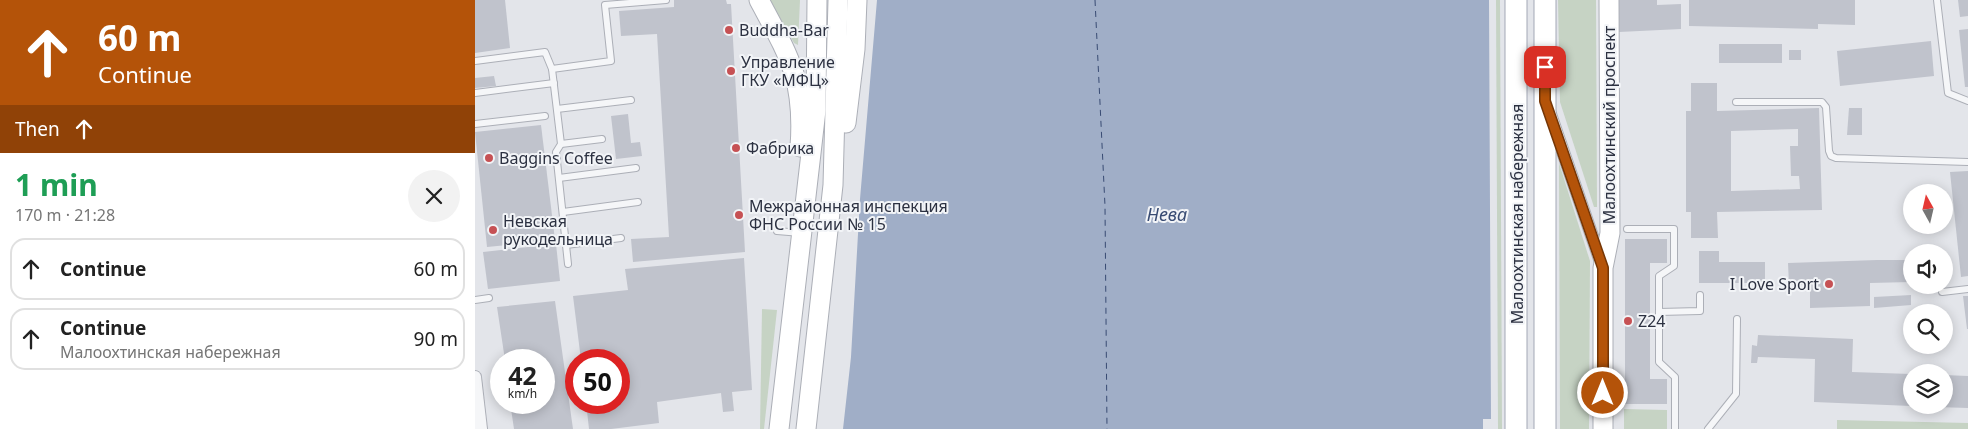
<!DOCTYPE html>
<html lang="en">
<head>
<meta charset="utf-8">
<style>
  :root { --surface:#fff; --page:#f2f2f2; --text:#222; --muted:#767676; --line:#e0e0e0 }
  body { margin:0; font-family:"Noto Sans",sans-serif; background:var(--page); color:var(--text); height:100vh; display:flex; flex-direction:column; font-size:19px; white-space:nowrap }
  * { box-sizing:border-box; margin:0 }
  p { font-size:16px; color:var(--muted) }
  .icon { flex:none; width:28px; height:28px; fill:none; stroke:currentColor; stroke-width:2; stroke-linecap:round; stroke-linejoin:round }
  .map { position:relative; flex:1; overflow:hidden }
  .details { display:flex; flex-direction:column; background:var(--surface); width:475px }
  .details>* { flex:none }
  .guide { background:#b45309; color:#fff; overflow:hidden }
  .needle { width:32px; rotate:352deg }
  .tools { position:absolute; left:1428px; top:184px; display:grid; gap:10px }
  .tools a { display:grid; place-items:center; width:50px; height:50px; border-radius:50%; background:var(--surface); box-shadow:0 2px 12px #0003; font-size:25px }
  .speed { position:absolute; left:15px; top:349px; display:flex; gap:10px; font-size:25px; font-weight:700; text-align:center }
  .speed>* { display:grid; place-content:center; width:65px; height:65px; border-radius:50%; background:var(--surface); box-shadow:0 2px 12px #0003; line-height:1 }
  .speed small { font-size:12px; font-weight:400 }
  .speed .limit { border:8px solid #d22; background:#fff; color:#111 }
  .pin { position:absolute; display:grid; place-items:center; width:42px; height:42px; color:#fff; margin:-21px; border-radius:10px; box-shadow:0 2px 8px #0006 }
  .me { position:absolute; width:55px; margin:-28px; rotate:0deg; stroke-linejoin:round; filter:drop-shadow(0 0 4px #0008) }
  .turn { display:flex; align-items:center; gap:18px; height:105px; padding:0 15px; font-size:22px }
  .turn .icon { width:65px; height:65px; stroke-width:2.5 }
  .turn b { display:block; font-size:35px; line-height:42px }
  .then { display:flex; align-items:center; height:48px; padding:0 15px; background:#0003; gap:10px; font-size:19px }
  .round { display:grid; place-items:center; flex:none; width:52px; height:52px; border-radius:26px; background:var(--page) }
  .head { display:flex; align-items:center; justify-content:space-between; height:85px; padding:0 15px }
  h1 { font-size:30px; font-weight:700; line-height:38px; color:#1e9e55 }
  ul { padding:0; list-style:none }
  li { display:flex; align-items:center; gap:15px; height:62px; margin:0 10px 8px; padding:0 5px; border:2px solid var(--line); border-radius:15px }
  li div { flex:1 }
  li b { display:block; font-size:19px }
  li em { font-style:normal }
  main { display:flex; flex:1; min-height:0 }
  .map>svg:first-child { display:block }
  .green { fill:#c6d3c4 }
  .water { fill:#a0aec7 }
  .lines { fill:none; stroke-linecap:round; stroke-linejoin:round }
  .ferry { stroke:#384b73; stroke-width:1; stroke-dasharray:6 5; stroke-linecap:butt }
  .building { fill:#c0c3cc; fill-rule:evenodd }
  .service-casing { stroke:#acafb7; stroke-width:8 }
  .minor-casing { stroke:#acafb7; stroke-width:14 }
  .secondary-casing { stroke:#acafb7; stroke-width:21 }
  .primary-casing { stroke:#a3a8b5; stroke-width:23 }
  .service { stroke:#f5f6f8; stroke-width:6 }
  .minor { stroke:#f5f6f8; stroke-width:12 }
  .secondary { stroke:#fff; stroke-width:19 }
  .primary { stroke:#fff; stroke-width:21 }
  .route-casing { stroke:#753606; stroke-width:12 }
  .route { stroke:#b45309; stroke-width:9 }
  .poi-dot { fill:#c65154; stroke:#f2f4f7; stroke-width:2 }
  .labels { text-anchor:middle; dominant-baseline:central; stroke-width:4; stroke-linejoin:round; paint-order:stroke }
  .poi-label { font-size:16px; fill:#2c3141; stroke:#f2f4f7; text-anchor:start }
  .street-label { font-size:16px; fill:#2c3141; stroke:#f2f4f7 }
  .water-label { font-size:18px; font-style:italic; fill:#384b73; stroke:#f2f4f7 }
</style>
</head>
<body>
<main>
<section class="details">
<div class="guide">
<div class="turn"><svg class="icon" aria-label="ahead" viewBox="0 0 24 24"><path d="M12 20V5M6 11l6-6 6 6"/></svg><div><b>60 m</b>Continue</div></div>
<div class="then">Then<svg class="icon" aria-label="ahead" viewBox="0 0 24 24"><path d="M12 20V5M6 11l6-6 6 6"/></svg></div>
</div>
<div class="head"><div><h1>1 min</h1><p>170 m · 21:28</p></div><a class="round"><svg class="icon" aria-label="close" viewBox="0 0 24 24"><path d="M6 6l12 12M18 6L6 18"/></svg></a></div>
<ul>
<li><svg class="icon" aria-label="ahead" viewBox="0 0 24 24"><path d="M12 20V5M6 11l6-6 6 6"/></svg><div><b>Continue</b></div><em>60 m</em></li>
<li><svg class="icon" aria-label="ahead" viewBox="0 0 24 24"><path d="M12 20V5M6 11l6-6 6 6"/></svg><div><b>Continue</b><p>Малоохтинская набережная</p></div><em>90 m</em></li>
</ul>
</section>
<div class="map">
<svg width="1493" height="429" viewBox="0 0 1493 429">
  <rect width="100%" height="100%" fill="#e3e5ea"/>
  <g class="green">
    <path d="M 295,0 L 325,0 L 323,45 L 319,43 Z"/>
    <path d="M 1021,0 L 1025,0 L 1027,429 L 1023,429 Z"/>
    <path d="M 1083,0 L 1121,0 L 1122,207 L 1119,207 L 1085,102 Z"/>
    <path d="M 1084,163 L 1115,261 L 1114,429 L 1085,429 Z"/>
    <path d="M 287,309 L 302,310 L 289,429 L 285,429 Z"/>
    <path d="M 1149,409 L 1192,410 L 1192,429 L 1149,429 Z"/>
    <path d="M 1362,420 L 1493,423 L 1493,429 L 1362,429 Z"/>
  </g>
  <path class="water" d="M 402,0 L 1014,0 L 1016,419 L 1008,419 L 1008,429 L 368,429 L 376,357 L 385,199 Z"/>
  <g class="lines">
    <path class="ferry" d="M 620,0 L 630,206 L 632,429"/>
  </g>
  <g class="building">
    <path d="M 0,0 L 30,0 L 35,48 L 0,53 Z"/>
    <path d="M 199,0 L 251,0 L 252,4 L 256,4 L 270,252 L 158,262 L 156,239 L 194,237 L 182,34 L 146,36 L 144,11 L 199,7 Z"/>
    <path d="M 1144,0 L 1182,0 L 1182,5 L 1206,4 L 1206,29 L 1144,32 Z"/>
    <path d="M 1214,0 L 1380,0 L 1380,25 L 1343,24 L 1343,29 L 1214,26 Z"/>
    <path d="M 1483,0 L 1493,0 L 1493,16 L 1485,17 Z"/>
    <path d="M 1493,29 L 1493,87 L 1490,87 L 1484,30 Z"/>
    <path d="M 1456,41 L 1459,76 L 1365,86 L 1362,51 Z"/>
    <rect x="1244" y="44" width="63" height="19"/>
    <rect x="1314" y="50" width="12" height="10"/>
    <path d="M 19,76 L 21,86 L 0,88 L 0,78 Z"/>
    <path d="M 1216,83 L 1242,83 L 1242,111 L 1344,108 L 1347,210 L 1242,212 L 1243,238 L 1216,238 L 1216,212 L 1211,212 L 1211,111 L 1216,111 ZM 1323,129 L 1323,146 L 1315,146 L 1316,176 L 1324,176 L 1325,189 L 1256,191 L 1256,131 Z"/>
    <path d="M 1374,108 L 1387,108 L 1387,135 L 1372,135 Z"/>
    <path d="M 153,114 L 156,143 L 165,142 L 167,156 L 141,159 L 136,116 Z"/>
    <path d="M 66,125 L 80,240 L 12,247 L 0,132 Z"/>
    <path d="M 1493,171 L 1493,276 L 1486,277 L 1475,172 Z"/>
    <path d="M 1150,239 L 1192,239 L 1192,263 L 1175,263 L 1175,379 L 1192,379 L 1192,404 L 1150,404 Z"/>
    <path d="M 81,244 L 85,281 L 13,289 L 8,252 Z"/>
    <path d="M 1224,251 L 1244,251 L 1244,262 L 1290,262 L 1290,283 L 1224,283 Z"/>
    <path d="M 269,258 L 277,390 L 257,392 L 259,411 L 248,412 L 246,393 L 182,402 L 184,423 L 136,429 L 114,429 L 111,402 L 144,402 L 144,360 L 106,360 L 98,296 L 153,290 L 150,269 Z"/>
    <path d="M 1402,260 L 1436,260 L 1436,282 L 1395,283 L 1395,306 L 1335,308 L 1335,285 L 1314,285 L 1313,263 Z"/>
    <path d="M 1436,295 L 1436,305 L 1399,308 L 1399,297 Z"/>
    <path d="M 1488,296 L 1493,296 L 1493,329 L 1492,329 Z"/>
    <path d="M 80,301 L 98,429 L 39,429 L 35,402 L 69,402 L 69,360 L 30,360 L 22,307 Z"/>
    <path d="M 1283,335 L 1378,339 L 1377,372 L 1436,374 L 1436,406 L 1339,402 L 1340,359 L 1283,357 L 1282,363 L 1276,363 L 1277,345 L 1282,346 Z"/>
    <path d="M 1469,375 L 1493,376 L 1493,408 L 1461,407 L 1469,405 Z"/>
  </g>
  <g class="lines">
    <g class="service-casing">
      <g id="service">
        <path d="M 1462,0 L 1473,93 L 1493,101"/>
        <path d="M 0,61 L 70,52 L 77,69 L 136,61 L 130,5 L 191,0"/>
        <path d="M 77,69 L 86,144 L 81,152 L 93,264"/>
        <path d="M 0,93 L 79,83"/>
        <path d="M 1261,102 L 1347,102 L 1351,107 L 1354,151 L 1356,156 L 1361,158 L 1493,162"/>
        <path d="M 82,109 L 156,100"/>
        <path d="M 0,124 L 70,116"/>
        <path d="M 86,144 L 127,139"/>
        <path d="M 84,178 L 161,168"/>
        <path d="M 88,212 L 163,202"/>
        <path d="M 1152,229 L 1199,229 L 1199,266 L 1184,276 L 1184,362 L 1200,377 L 1200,429"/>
        <path d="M 302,231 L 326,233"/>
        <path d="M 91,245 L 146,238"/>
        <path d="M 1467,292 L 1493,289"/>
        <path d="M 0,300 L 14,298"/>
        <path d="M 1184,312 L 1225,311 L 1225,295"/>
        <path d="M 1233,429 L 1261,394 L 1262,319"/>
      </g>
    </g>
    <g class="minor-casing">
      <g id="minor">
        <path d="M 1075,114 L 1127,265"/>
        <path d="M 0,377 L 6,429"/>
      </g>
    </g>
    <g class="secondary-casing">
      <g id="secondary">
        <path d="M 284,0 C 314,56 330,80 325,147"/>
        <path d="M 371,123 L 380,49 L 382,0"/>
        <path d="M 304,429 L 341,110 L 342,0"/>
        <path d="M 331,429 L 358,185 L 363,0"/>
        <path d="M 1128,429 L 1128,268 L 1135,233 L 1134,0"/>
      </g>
    </g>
    <g class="primary-casing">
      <g id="primary">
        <path d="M 1070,0 L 1070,429"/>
        <path d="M 1041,429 L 1041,0"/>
      </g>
    </g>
    <use href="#service" class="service"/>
    <use href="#minor" class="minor"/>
    <use href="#secondary" class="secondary"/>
    <use href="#primary" class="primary"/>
  </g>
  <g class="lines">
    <g class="route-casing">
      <path id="route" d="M 1070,67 L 1070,101 L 1128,268 L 1128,393"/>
    </g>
    <use href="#route" class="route"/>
  </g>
  <g class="poi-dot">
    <circle cx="254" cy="30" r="5"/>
    <circle cx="256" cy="71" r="5"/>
    <circle cx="261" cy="148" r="5"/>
    <circle cx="14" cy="158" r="5"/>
    <circle cx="264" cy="215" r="5"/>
    <circle cx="18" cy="230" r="5"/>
    <circle cx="1354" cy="284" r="5"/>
    <circle cx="1153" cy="321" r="5"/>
  </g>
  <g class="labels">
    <g class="poi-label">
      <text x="264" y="30">Buddha-Bar</text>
      <text x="266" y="62">Управление<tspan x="266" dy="18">ГКУ «МФЦ»</tspan></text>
      <text x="271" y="148">Фабрика</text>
      <text x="24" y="158">Baggins Coffee</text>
      <text x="274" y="206">Межрайонная инспекция<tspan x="274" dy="18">ФНС России № 15</tspan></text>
      <text x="28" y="221">Невская<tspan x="28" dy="18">рукодельница</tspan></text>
      <text x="1344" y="284" text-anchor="end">I Love Sport</text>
      <text x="1163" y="321">Z24</text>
    </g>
    <g class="street-label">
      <text transform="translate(1134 125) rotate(-90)">Малоохтинский проспект</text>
      <text transform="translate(1042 214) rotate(-90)">Малоохтинская набережная</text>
    </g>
    <g class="water-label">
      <text x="692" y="214">Нева</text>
    </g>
  </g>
</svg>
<div class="tools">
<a><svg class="needle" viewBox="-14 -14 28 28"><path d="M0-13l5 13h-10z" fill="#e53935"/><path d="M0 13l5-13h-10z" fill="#767676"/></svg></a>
<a><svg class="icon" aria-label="sound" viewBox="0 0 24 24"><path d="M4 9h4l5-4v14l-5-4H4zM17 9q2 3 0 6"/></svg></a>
<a><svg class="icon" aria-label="search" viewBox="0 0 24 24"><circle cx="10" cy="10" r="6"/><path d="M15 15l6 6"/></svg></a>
<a><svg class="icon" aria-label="layers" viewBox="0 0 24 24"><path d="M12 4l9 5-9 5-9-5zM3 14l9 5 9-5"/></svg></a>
</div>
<div class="speed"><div>42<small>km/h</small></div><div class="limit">50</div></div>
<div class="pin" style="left:1070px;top:67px;background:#d93025"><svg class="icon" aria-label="arrive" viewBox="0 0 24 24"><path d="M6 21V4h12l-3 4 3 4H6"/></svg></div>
<svg class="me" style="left:1128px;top:393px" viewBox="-20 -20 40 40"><circle r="17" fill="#b45309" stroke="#fff" stroke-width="3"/><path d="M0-11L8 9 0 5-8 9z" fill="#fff"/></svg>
</div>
</main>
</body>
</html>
